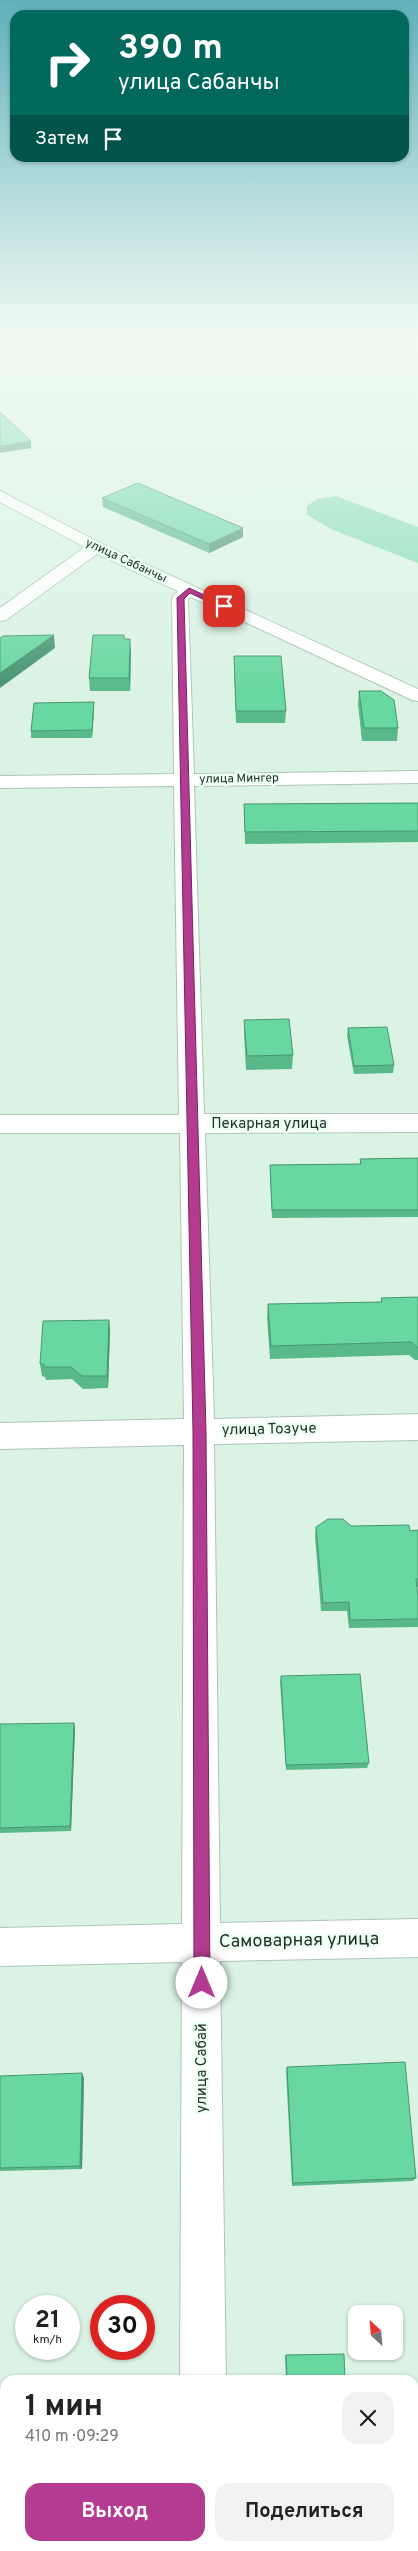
<!DOCTYPE html>
<html lang="ru">
<head>
<meta charset="utf-8">
<style>
  :root { --surface:#fff; --page:#f2f2f2; --text:#222; --muted:#767676; --accent:#b33c92 }
  body { margin:0; font-family:Overpass,sans-serif; background:var(--page); color:var(--text); height:100vh; display:flex; flex-direction:column; font-size:19px; white-space:nowrap }
  * { box-sizing:border-box; margin:0 }
  p { font-size:16px; color:var(--muted) }
  .icon { flex:none; width:28px; height:28px; fill:none; stroke:currentColor; stroke-width:2; stroke-linecap:round; stroke-linejoin:round }
  .map { position:relative; flex:1; overflow:hidden }
  .side { position:absolute; left:0px; top:2375px; width:419px; height:176px; display:flex; flex-direction:column; background:var(--surface); border-radius:15px 15px 0 0; box-shadow:0 1px 4px #0004 }
  .side>* { flex:none }
  .hud { position:absolute; left:10px; top:10px; width:399px; height:152px; border-radius:15px; box-shadow:0 1px 4px #0004; background:#00695c; color:#fff; overflow:hidden }
  .needle { width:32px; rotate:334deg }
  .controls { position:absolute; left:348px; top:2305px; display:grid; gap:10px }
  .controls a { display:grid; place-items:center; width:55px; height:55px; border-radius:10px; background:var(--surface); box-shadow:0 1px 4px #0004; font-size:25px }
  .speed { position:absolute; left:15px; top:2295px; display:flex; gap:10px; font-size:25px; font-weight:700; text-align:center }
  .speed>* { display:grid; place-content:center; width:65px; height:65px; border-radius:50%; background:var(--surface); box-shadow:0 1px 4px #0004; line-height:1 }
  .speed small { font-size:12px; font-weight:400 }
  .speed .limit { border:8px solid #d22; background:#fff; color:#111 }
  .pin { position:absolute; display:grid; place-items:center; width:42px; height:42px; color:#fff; margin:-21px; border-radius:10px; box-shadow:0 2px 8px #0006 }
  .me { position:absolute; width:55px; margin:-28px; rotate:0deg; stroke-linejoin:round; filter:drop-shadow(0 0 4px #0008) }
  .turn { display:flex; align-items:center; gap:18px; height:105px; padding:0 25px; font-size:22px }
  .turn .icon { width:65px; height:65px; stroke-width:2.5 }
  .turn b { display:block; font-size:35px; line-height:42px }
  .then { display:flex; align-items:center; height:48px; padding:0 25px; background:#0003; gap:10px; font-size:19px }
  .round { display:grid; place-items:center; flex:none; width:52px; height:52px; border-radius:15px; background:var(--page) }
  .overview { display:flex; align-items:center; justify-content:space-between; height:85px; padding:0 25px }
  h1 { font-size:30px; font-weight:700; line-height:38px }
  .cta { display:flex; gap:10px; margin-top:auto; padding:10px 25px }
  .cta a { flex:1; height:58px; border-radius:15px; background:var(--accent); color:#fff; font-size:20px; font-weight:700; line-height:58px; text-align:center }
  .cta a+a { background:var(--page); color:var(--text) }
  .map>svg:first-child { display:block }
  .green { fill:#87ddb1 }
  .lines { fill:none; stroke-linecap:round; stroke-linejoin:round }
  .minor-casing { stroke:#aec5b8; stroke-width:2 }
  .minor { fill:#fff; fill-rule:evenodd }
  .wall { fill:#59b98a }
  .shaded-wall { fill:#499671 }
  .building { fill:#68d7a1; stroke:#499671 }
  .route { fill:#b33c92; stroke:#74275f }
  .labels { text-anchor:middle; dominant-baseline:central; stroke-width:5; stroke-linejoin:round; paint-order:stroke }
  .far-street-label { font-size:12px; fill:#262f2a; stroke:#ecfff4 }
  .street-label { font-size:15px; fill:#262f2a; stroke:#ecfff4 }
  .near-street-label { font-size:18px; fill:#262f2a; stroke:#ecfff4 }
</style>
</head>
<body>
<div class="map">
<svg width="418" height="2551" viewBox="0 0 418 2551">
  <rect width="100%" height="100%" fill="#dbf3e5"/>
  <path class="green" d="M 336,496 L 418,527 L 418,563 L 333,530 L 307,515 L 307,506 L 317,499 Z"/>
  <g class="lines">
    <g class="minor-casing">
      <g id="minor">
        <path d="M 0,491 L 102,544 L 418,689 L 418,701 L 412,700 L 191,597 L 188,599 L 194,774 L 418,771 L 418,783 L 194,786 L 204,1114 L 418,1114 L 418,1132 L 205,1133 L 214,1419 L 418,1414 L 418,1440 L 214,1444 L 220,1923 L 418,1919 L 418,1957 L 220,1961 L 226,2380 L 180,2380 L 182,1962 L 0,1966 L 0,1928 L 182,1924 L 184,1445 L 0,1449 L 0,1423 L 184,1419 L 180,1133 L 0,1133 L 0,1115 L 179,1115 L 174,786 L 0,788 L 0,776 L 174,774 L 172,598 L 178,591 L 97,554 L 6,620 L 0,621 L 0,608 L 85,547 L 0,502 Z"/>
        <rect x="179" y="2546" width="48" height="5"/>
      </g>
    </g>
    <use href="#minor" class="minor"/>
  </g>
  <g class="wall">
    <path d="M 102,498 L 243,537 L 209,553 L 103,507 Z"/>
    <path d="M 124,639 L 131,652 L 130,691 L 90,691 L 89,678 Z"/>
    <path d="M 234,656 L 286,711 L 285,723 L 236,723 Z"/>
    <path d="M 359,691 L 398,728 L 397,741 L 362,741 L 358,704 Z"/>
    <path d="M 94,702 L 94,710 L 92,738 L 31,738 L 31,731 Z"/>
    <path d="M 418,803 L 418,842 L 245,844 L 244,804 Z"/>
    <path d="M 244,1020 L 293,1055 L 292,1069 L 246,1070 L 244,1033 Z"/>
    <path d="M 348,1028 L 394,1065 L 393,1073 L 354,1074 L 347,1036 Z"/>
    <path d="M 418,1158 L 418,1217 L 272,1218 L 270,1172 L 270,1165 L 360,1164 L 360,1159 Z"/>
    <path d="M 418,1297 L 418,1360 L 415,1360 L 409,1355 L 270,1359 L 267,1317 L 268,1304 L 381,1302 L 381,1298 Z"/>
    <path d="M 109,1320 L 110,1332 L 108,1388 L 83,1389 L 72,1379 L 46,1380 L 45,1377 L 42,1376 L 40,1364 Z"/>
    <path d="M 351,1526 L 410,1531 L 418,1530 L 418,1587 L 417,1587 L 418,1597 L 418,1627 L 349,1628 L 347,1611 L 321,1611 L 315,1536 L 316,1527 Z"/>
    <path d="M 281,1676 L 369,1763 L 367,1768 L 286,1770 L 280,1682 Z"/>
    <path d="M 0,1724 L 75,1728 L 71,1831 L 0,1833 Z"/>
    <path d="M 287,2067 L 416,2178 L 413,2181 L 292,2186 L 286,2071 Z"/>
    <path d="M 0,2076 L 84,2078 L 82,2169 L 0,2171 Z"/>
    <path d="M 342,2354 L 345,2380 L 286,2380 L 285,2355 Z"/>
    <path d="M 5,2511 L 5,2546 L 7,2546 L 7,2551 L 0,2551 L 0,2512 Z"/>
  </g>
  <g class="shaded-wall">
    <path d="M 31,441 L 31,448 L 0,453 L 0,446 Z"/>
    <path d="M 243,528 L 243,537 L 209,553 L 209,544 Z"/>
    <path d="M 54,635 L 55,648 L 0,688 L 0,673 Z"/>
    <path d="M 130,639 L 131,652 L 130,691 L 129,678 Z"/>
    <path d="M 94,702 L 94,710 L 92,738 L 92,730 Z"/>
    <path d="M 109,1320 L 110,1332 L 108,1388 L 107,1376 Z"/>
    <path d="M 74,1723 L 75,1728 L 71,1831 L 70,1826 Z"/>
    <path d="M 82,2073 L 84,2078 L 82,2169 L 80,2166 Z"/>
    <rect x="5" y="2546" width="2" height="5"/>
  </g>
  <g class="building">
    <path d="M 0,412 L 31,441 L 0,446 Z"/>
    <path d="M 138,483 L 243,528 L 209,544 L 102,498 Z"/>
    <path d="M 54,635 L 0,673 L 0,638 L 3,636 Z"/>
    <path d="M 93,635 L 124,635 L 124,639 L 130,639 L 129,678 L 89,678 Z"/>
    <path d="M 234,656 L 281,656 L 286,711 L 236,711 Z"/>
    <path d="M 359,691 L 381,691 L 394,700 L 398,728 L 364,728 Z"/>
    <path d="M 94,702 L 92,730 L 31,731 L 34,703 Z"/>
    <path d="M 418,803 L 418,831 L 245,832 L 244,804 Z"/>
    <path d="M 289,1019 L 293,1055 L 247,1056 L 244,1020 Z"/>
    <path d="M 387,1027 L 394,1065 L 354,1066 L 348,1028 Z"/>
    <path d="M 418,1158 L 418,1210 L 272,1210 L 270,1165 L 361,1164 L 360,1159 Z"/>
    <path d="M 418,1297 L 418,1348 L 411,1342 L 271,1346 L 268,1304 L 382,1302 L 381,1298 Z"/>
    <path d="M 109,1320 L 107,1376 L 82,1376 L 71,1367 L 44,1367 L 44,1364 L 40,1364 L 43,1321 Z"/>
    <path d="M 328,1519 L 343,1519 L 351,1526 L 409,1525 L 410,1531 L 418,1530 L 418,1579 L 416,1579 L 418,1597 L 418,1619 L 350,1620 L 349,1602 L 323,1603 L 316,1527 Z"/>
    <path d="M 360,1674 L 369,1763 L 286,1765 L 281,1676 Z"/>
    <path d="M 74,1723 L 70,1826 L 0,1828 L 0,1724 Z"/>
    <path d="M 405,2062 L 416,2178 L 293,2183 L 287,2067 Z"/>
    <path d="M 82,2073 L 80,2166 L 0,2168 L 0,2076 Z"/>
    <path d="M 344,2354 L 345,2380 L 287,2380 L 286,2355 Z"/>
    <rect x="0" y="2514" width="5" height="37"/>
  </g>
  <linearGradient id="sky" x2="0" y2="1"><stop stop-color="#60b0bb"/><stop offset="0.48" stop-color="#effaf3"/><stop offset="1" stop-color="#effaf3" stop-opacity="0"/></linearGradient>
  <rect width="418" height="691" fill="url(#sky)"/>
  <path class="route" d="M 189,588 L 228,606 L 222,608 L 190,593 L 184,599 L 206,1432 L 210,1983 L 207,1988 L 202,1991 L 196,1988 L 194,1983 L 193,1432 L 177,598 Z"/>
  <g class="labels">
    <g class="far-street-label">
      <text transform="translate(126 561) rotate(25)">улица Сабанчы</text>
      <text transform="translate(239 779) rotate(-1)">улица Мингер</text>
    </g>
    <g class="street-label">
      <text x="269" y="1124">Пекарная улица</text>
      <text transform="translate(269 1430) rotate(-1)">улица Тозуче</text>
      <text transform="translate(202 2068) rotate(-90)">улица Сабай</text>
    </g>
    <g class="near-street-label">
      <text transform="translate(299 1941) rotate(-1)">Самоварная улица</text>
    </g>
  </g>
</svg>
<div class="controls">
<a><svg class="needle" viewBox="-14 -14 28 28"><path d="M0-13l5 13h-10z" fill="#e53935"/><path d="M0 13l5-13h-10z" fill="#767676"/></svg></a>
</div>
<div class="speed"><div>21<small>km/h</small></div><div class="limit">30</div></div>
<div class="pin" style="left:224px;top:606px;background:#d93025"><svg class="icon" aria-label="arrive" viewBox="0 0 24 24"><path d="M6 21V4h12l-3 4 3 4H6"/></svg></div>
<svg class="me" style="left:202px;top:1983px" viewBox="-20 -20 40 40"><circle r="19" fill="#fff"/><path d="M0-13L10 11 0 6-10 11z" fill="#b33c92"/></svg>
<div class="hud">
<div class="turn"><svg class="icon" aria-label="right" viewBox="0 0 24 24"><path d="M7 20v-9h11M14 6l5 5-5 5"/></svg><div><b>390 m</b>улица Сабанчы</div></div>
<div class="then">Затем<svg class="icon" aria-label="arrive" viewBox="0 0 24 24"><path d="M6 21V4h12l-3 4 3 4H6"/></svg></div>
</div>
<section class="side">
<div class="overview"><div><h1>1 мин</h1><p>410 m · 09:29</p></div><a class="round"><svg class="icon" aria-label="close" viewBox="0 0 24 24"><path d="M6 6l12 12M18 6L6 18"/></svg></a></div>
<div class="cta"><a>Выход</a><a>Поделиться</a></div>
</section>
</div>
</body>
</html>
